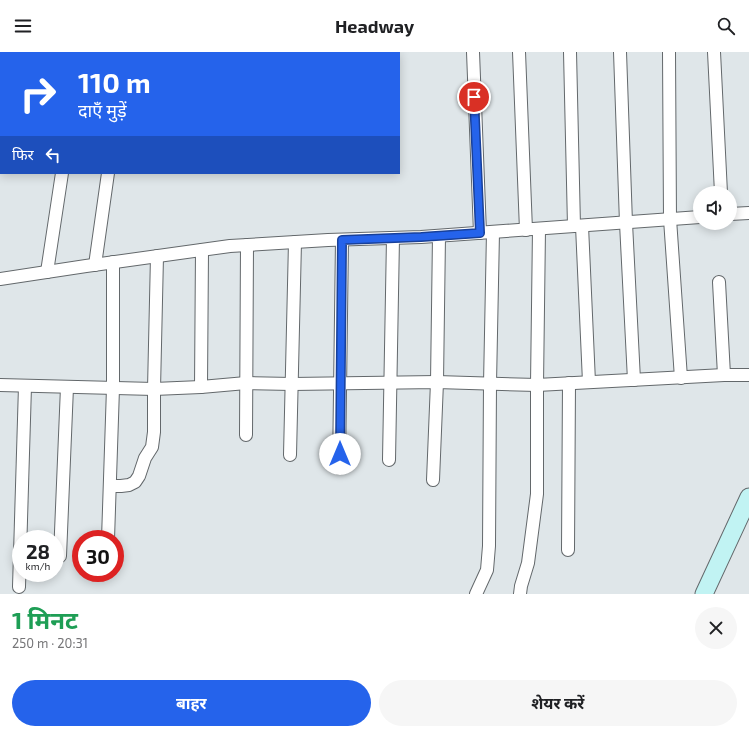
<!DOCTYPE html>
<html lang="hi">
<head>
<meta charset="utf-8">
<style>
  :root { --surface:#fff; --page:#f6f6f6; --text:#202124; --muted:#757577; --accent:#2563eb }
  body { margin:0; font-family:"Exo 2","Noto Sans Devanagari",sans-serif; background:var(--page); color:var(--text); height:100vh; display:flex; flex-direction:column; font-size:15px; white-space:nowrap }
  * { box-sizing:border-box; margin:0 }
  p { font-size:13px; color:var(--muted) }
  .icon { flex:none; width:22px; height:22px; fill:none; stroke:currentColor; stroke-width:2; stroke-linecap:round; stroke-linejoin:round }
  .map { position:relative; height:542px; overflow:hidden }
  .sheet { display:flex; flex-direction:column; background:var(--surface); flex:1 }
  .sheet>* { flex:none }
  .top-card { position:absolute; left:0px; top:0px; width:400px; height:122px; box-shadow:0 2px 10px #0003; background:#2563eb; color:#fff; overflow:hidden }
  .controls { position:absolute; left:693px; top:134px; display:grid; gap:8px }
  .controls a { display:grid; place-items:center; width:44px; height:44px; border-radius:50%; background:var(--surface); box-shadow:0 2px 10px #0003; font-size:20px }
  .speed { position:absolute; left:12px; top:478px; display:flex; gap:8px; font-size:20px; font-weight:700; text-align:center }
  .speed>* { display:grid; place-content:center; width:52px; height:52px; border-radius:50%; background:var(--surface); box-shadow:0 2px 10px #0003; line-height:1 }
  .speed small { font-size:10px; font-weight:400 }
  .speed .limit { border:6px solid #d22; background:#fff; color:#111 }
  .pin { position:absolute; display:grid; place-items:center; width:34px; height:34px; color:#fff; margin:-17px; border:2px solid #fff; border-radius:50%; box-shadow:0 1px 4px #0007 }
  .me { position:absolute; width:44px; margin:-22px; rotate:0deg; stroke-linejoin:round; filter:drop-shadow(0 0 3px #0008) }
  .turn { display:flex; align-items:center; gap:14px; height:84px; padding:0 12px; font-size:18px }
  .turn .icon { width:52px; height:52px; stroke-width:2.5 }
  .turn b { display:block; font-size:28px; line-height:34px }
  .then { display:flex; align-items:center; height:38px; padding:0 12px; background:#0003; gap:8px; font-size:15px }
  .round { display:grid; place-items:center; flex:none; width:42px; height:42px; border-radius:21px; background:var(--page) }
  .headline { display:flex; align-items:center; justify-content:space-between; height:68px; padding:0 12px }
  h1 { font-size:24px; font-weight:700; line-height:30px; color:#1e9e55 }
  .button { display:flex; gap:8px; margin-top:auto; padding:8px 12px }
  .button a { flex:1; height:46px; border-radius:24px; background:var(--accent); color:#fff; font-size:16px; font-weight:700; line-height:46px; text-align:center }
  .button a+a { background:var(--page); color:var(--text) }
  header { display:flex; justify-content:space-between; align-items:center; height:52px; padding:0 12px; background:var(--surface); font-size:18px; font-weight:700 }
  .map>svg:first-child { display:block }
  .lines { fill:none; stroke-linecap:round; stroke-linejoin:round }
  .street-casing { stroke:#63686b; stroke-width:14 }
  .secondary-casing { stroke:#63686b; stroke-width:19 }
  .street { stroke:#fff; stroke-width:12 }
  .secondary { stroke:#c1f3f3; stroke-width:17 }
  .route-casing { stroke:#184099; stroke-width:10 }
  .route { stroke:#2563eb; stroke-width:7 }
</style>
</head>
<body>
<header><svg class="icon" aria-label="menu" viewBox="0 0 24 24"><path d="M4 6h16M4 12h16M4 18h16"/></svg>Headway<svg class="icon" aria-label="search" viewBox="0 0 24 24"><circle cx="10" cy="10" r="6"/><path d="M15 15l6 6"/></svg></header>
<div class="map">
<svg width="749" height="542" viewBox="0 0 749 542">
  <rect width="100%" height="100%" fill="#dfe6e9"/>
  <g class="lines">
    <g class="street-casing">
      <g id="street">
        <path d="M 473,0 L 480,181"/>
        <path d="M 519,0 L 526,178"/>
        <path d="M 570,0 L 574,174"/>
        <path d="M 620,0 L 626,171 L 634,328"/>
        <path d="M 669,0 L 670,167 L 681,326"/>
        <path d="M 714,0 L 721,141"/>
        <path d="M 139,1 L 140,0"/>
        <path d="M 0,104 L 1,104"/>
        <path d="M 730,162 L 749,161"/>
        <path d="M 582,174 L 589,330"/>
        <path d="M 95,213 L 108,121"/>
        <path d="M 47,220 L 62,121"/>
        <path d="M 0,227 L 86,214 L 230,194 L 328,188 L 421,185 L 700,165"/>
        <path d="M 719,230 L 724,323"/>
        <path d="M 0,333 L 154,337 L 201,335 L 246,331 L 292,332 L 437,330 L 537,333 L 724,323 L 749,323"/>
        <path d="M 201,335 L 202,198"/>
        <path d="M 246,383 L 247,193"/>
        <path d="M 290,403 L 295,190"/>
        <path d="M 389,408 L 393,186"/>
        <path d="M 339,416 L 342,188"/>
        <path d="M 433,428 L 437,330 L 439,184"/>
        <path d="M 110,434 L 121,434 L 129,433 L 135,430 L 139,424 L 145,406 L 152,395 L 154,380 L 154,337 L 157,204"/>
        <path d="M 108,487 L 113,336 L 113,210"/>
        <path d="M 568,498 L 569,331"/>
        <path d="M 60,504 L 67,335"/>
        <path d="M 19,535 L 25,334"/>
        <path d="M 476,542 L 487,518 L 489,494 L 490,332 L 493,180"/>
        <path d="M 520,542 L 521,534 L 528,511 L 537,442 L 537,333 L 539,177"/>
      </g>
    </g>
    <g class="secondary-casing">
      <path id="secondary" d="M 704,542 L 749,445"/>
    </g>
    <use href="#street" class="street"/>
    <use href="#secondary" class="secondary"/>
  </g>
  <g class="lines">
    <g class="route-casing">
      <path id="route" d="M 340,402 L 342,188 L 421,185 L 480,181 L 474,45"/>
    </g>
    <use href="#route" class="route"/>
  </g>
</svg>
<div class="controls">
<a><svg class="icon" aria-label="sound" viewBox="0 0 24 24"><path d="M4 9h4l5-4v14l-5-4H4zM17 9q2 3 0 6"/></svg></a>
</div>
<div class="speed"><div>28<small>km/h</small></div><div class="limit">30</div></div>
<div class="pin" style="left:474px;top:45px;background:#d93025"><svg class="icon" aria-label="arrive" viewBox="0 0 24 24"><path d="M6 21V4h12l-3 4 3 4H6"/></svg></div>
<svg class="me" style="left:340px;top:402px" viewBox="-20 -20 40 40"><circle r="19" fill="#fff"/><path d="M0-13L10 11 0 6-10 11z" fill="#2563eb"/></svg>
<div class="top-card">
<div class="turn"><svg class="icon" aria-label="right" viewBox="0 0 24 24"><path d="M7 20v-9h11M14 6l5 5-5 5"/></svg><div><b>110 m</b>दाएँ मुड़ें</div></div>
<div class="then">फिर<svg class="icon" aria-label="left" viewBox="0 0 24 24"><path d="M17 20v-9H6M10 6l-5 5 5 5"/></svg></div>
</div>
</div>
<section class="sheet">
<div class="headline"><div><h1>1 मिनट</h1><p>250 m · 20:31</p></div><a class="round"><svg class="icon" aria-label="close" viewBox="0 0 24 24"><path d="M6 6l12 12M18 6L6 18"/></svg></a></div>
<div class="button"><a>बाहर</a><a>शेयर करें</a></div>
</section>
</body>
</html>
